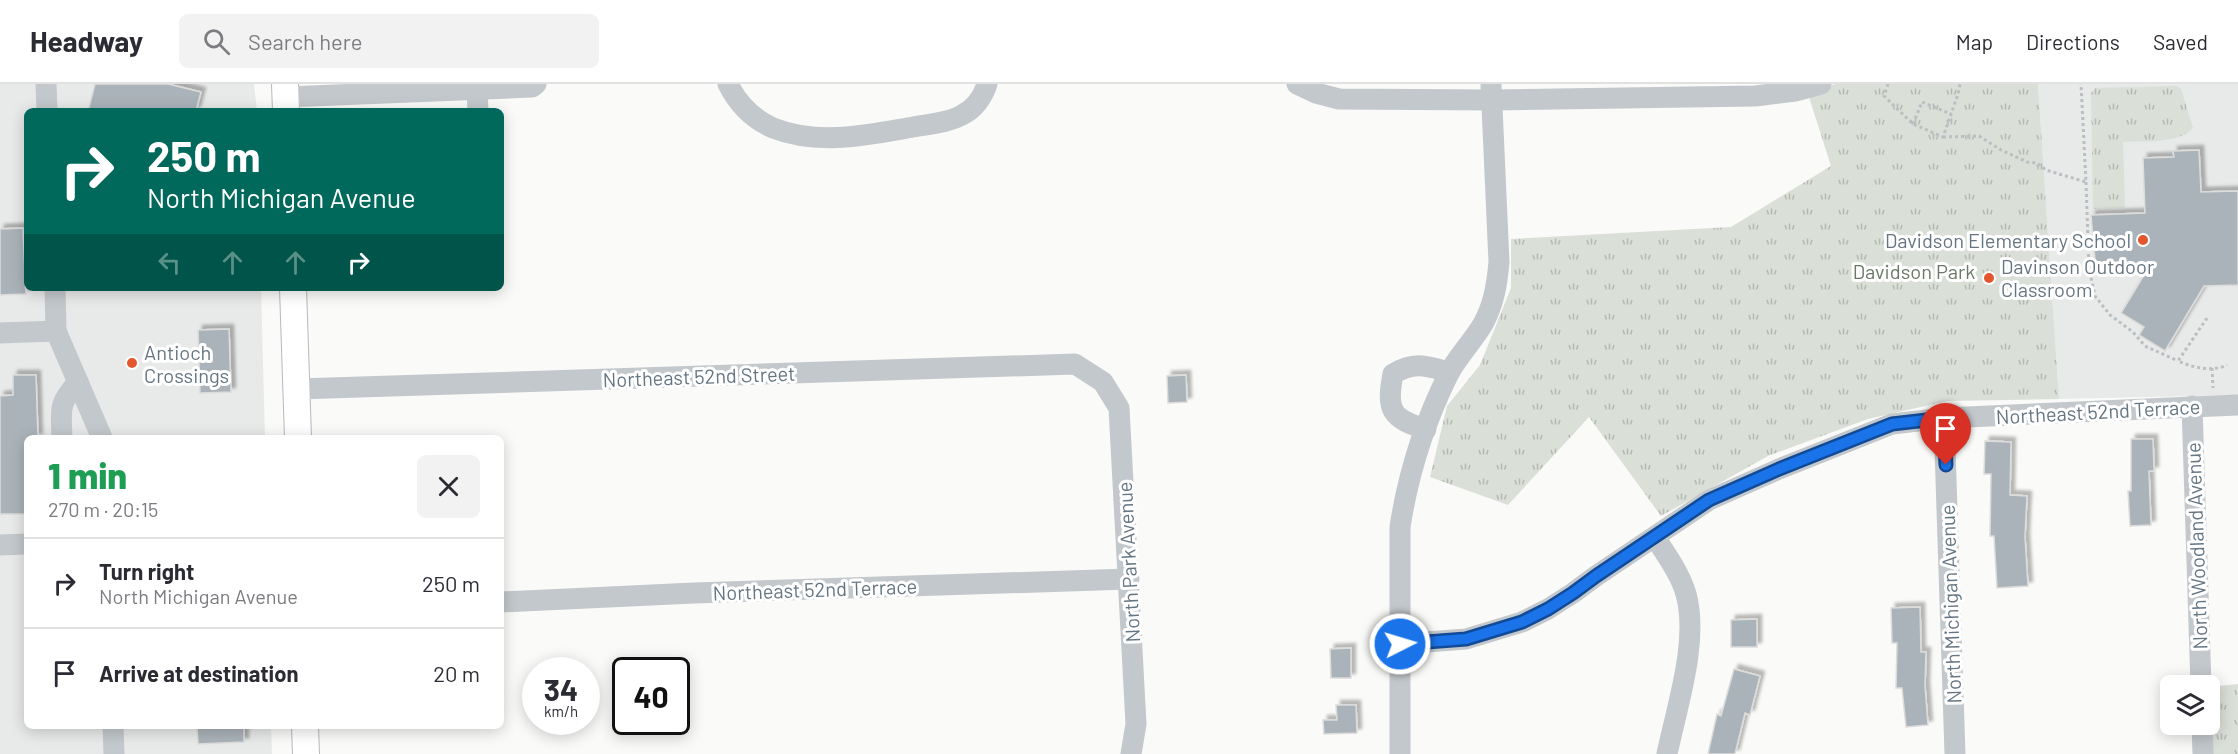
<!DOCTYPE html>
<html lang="en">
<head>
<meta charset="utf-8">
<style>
  :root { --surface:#fff; --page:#f2f2f3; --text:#2b2b33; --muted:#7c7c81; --line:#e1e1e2 }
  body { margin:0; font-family:Barlow,sans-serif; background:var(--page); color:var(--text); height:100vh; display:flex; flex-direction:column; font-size:22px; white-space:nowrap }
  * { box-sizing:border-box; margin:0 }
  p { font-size:20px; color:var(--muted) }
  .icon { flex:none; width:33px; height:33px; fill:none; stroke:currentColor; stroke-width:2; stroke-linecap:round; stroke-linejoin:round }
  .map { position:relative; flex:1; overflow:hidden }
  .panel { position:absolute; left:24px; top:351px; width:480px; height:294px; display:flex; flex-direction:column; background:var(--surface); border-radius:9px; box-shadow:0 3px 15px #0003 }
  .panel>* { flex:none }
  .top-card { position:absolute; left:24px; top:24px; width:480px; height:183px; border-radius:9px; box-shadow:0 3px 15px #0003; background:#00695c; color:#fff; overflow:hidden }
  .buttons { position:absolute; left:2160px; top:591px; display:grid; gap:12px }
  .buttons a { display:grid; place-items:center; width:60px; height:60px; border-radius:9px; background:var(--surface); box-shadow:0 3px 15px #0003; font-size:30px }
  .speed { position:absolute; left:522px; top:573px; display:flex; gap:12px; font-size:30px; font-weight:700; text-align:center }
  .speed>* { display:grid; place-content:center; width:78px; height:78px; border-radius:50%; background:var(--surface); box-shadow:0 3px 15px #0003; line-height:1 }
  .speed small { font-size:15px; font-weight:400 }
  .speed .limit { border:3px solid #111; border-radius:9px; background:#fff; color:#111 }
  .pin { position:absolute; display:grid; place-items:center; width:51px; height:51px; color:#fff; margin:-62px -26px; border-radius:50% 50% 50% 0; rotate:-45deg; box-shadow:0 0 6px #0007 }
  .pin .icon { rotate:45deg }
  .me { position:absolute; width:66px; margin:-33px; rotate:85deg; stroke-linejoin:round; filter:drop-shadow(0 0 4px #0008) }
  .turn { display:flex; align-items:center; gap:21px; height:126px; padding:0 24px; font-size:27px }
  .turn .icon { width:78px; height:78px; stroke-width:2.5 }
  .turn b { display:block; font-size:42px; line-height:51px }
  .lanes { display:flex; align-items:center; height:57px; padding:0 24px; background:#0003; justify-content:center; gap:30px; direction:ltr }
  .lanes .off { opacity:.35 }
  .round { display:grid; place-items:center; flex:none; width:63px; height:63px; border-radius:9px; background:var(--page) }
  .headline { display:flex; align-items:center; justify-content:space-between; height:102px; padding:0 24px }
  h1 { font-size:36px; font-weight:800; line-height:45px; color:#1e9e55 }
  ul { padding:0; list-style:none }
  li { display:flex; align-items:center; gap:18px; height:90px; padding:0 24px; border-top:2px solid var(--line) }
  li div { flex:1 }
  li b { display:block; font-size:22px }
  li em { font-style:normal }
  header { display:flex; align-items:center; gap:36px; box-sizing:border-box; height:84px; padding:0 30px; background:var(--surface); border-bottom:2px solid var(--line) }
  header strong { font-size:28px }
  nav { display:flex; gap:33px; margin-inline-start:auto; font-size:21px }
  .search { width:420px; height:54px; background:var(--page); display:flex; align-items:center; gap:15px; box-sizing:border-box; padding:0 21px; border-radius:9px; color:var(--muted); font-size:22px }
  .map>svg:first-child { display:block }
  .built { fill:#e8e9e9 }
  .grass { fill:url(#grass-tufts) }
  .building { fill:#aab3b9; stroke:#dcdcda; stroke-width:1.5; filter:url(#shadow) }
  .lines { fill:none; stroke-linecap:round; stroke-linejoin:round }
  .major-casing { stroke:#b5babe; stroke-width:28 }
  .path { stroke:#bbbfc2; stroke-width:3; stroke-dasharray:3 3; stroke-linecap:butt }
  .minor { stroke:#c3c8cc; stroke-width:21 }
  .major { stroke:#fff; stroke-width:26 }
  .route-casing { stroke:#114b97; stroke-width:15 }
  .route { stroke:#1a73e8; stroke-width:10 }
  .poi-dot { fill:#e4572e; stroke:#fff; stroke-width:2 }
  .labels { text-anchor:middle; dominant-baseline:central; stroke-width:6; stroke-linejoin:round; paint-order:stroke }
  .poi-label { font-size:20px; fill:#657683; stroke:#fff; text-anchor:start }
  .park-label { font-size:20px; fill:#687a64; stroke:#fff }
  .street-label { font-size:20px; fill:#657683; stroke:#fff }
</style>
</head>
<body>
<header>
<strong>Headway</strong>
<div class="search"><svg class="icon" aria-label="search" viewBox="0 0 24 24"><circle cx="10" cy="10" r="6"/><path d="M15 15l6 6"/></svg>Search here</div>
<nav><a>Map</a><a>Directions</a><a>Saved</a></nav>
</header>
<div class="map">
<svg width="2238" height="670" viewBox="0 0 2238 670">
  <defs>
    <pattern id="grass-tufts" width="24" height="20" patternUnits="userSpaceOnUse" patternTransform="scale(1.5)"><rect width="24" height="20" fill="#dadfd7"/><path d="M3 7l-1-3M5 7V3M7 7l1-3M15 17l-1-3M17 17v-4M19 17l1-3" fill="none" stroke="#b4b9b4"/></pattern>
    <filter id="shadow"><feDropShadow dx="4.5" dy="-4.5" stdDeviation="1.5" flood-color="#0004"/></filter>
  </defs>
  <rect width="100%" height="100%" fill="#fafaf8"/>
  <g class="built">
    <path d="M 0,0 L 254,0 L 257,27 L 27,27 L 27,204 L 261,204 L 265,354 L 27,354 L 27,642 L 271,642 L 272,670 L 0,670 Z"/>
    <path d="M 2038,0 L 2238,0 L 2238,311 L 2059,315 Z"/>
  </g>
  <g class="grass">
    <path d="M 1835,0 L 2038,0 L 2059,315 L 1947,317 L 1868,335 L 1768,372 L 1661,432 L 1589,333 L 1508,421 L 1430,393 L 1447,322 L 1480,281 L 1511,204 L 1511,155 L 1731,143 L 1831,82 L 1808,10 Z"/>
    <path d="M 2176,2 L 2181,5 L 2193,44 C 2177,61 2145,56 2123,58 L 2125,124 L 2093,125 L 2091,9 L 2095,4 Z"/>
    <path d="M 2238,600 L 2238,670 L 2202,670 L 2210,640 L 2210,603 Z"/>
  </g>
  <g class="building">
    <path d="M 95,0 L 168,0 L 201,8 L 196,27 L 88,27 Z"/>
    <path d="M 2199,66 L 2201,108 L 2238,107 L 2238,201 L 2204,202 L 2165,267 L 2139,251 L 2144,243 L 2121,229 L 2147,186 L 2096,188 L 2091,131 L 2145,129 L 2143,74 L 2174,73 L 2173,67 Z"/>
    <path d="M 23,144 L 26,210 L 0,211 L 0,145 Z"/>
    <path d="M 229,245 L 231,308 L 200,309 L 198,246 Z"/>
    <path d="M 13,291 L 36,291 L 38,354 L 27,354 L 27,430 L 0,430 L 0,312 L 13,311 Z"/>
    <path d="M 1186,291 L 1187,318 L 1168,319 L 1167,292 Z"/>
    <path d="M 2131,355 L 2153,355 L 2154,387 L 2149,387 L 2151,441 L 2130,442 L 2128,407 L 2131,407 Z"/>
    <path d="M 1985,357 L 2011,358 L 2010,411 L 2027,412 L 2025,453 L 2028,502 L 1997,504 L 1994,452 L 1990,452 L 1991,390 L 1984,390 Z"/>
    <path d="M 1920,523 L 1921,568 L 1926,568 L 1925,602 L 1928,641 L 1906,643 L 1902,604 L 1896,604 L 1897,559 L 1892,559 L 1891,524 Z"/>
    <path d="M 1757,535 L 1757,563 L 1731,563 L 1731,536 Z"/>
    <path d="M 1351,564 L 1351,594 L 1331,594 L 1330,565 Z"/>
    <path d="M 1734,585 L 1760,592 L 1750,631 L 1745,629 L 1735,670 L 1708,670 L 1717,630 L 1721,632 Z"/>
    <path d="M 1336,621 L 1356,621 L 1357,649 L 1324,650 L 1323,636 L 1337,636 Z"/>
    <path d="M 197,642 L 244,642 L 244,658 L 198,660 Z"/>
  </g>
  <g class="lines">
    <g class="major-casing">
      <g id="major">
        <path d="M 285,0 L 286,27"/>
        <path d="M 293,204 L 298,354"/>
        <path d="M 305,642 L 306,670"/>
      </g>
    </g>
    <g class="path">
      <path d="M 1888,0 L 1884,12 L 1913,40 L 1943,53 L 1958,10 L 1960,0"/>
      <path d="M 1913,40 L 1922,18 L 1951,30"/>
      <path d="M 1943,53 L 1979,52 L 2001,66 L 2027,78 L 2037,79 L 2046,86 L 2086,98 L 2081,0"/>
      <path d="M 2086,98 L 2089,184 L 2095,212 L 2110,231 L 2133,248 L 2145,262 L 2178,277"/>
      <path d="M 2207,234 L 2178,277 C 2194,284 2212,288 2227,281"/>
      <path d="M 2212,284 L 2213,304"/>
    </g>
    <g class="minor">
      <path d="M 46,0 L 47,27"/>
      <path d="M 728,0 C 738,20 753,35 773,44 C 819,62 867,51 913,43 C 929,40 948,39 962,31 C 974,25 983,13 987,0"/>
      <path d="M 1297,0 L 1316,9 L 1339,15 L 1492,16 L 1755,12 L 1795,7 L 1821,0"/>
      <path d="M 477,5 L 478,27"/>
      <path d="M 286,13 L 532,3 L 536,0"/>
      <path d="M 55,204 L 56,247 L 102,354"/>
      <path d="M 0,249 L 56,247"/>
      <path d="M 297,305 L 1075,280 L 1103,298 L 1119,324 L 1136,640 L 1131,670"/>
      <path d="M 2192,322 L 2201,602"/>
      <path d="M 1944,334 L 1955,670"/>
      <path d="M 1426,345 C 1391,335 1386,326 1393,290 C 1415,277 1426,282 1449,288"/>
      <path d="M 62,354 C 61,325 58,320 78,298"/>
      <path d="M 1655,453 C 1666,471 1680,489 1686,510 C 1699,557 1677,622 1667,670"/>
      <path d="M 0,461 L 27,460"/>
      <path d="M 501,518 L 694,509 L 1129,495"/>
      <path d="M 1400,560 L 1466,555 L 1522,538 L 1548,525 L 1573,509 L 1596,492 L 1709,416 L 1779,385 L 1892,340 L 1944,334 L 2238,321"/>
      <path d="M 2202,640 L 2203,670"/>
      <path d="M 113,642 L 114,670"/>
      <path d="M 1400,670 L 1400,443 C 1408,391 1425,337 1449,289 C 1458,272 1473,257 1483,240 C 1494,220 1497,200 1499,178 L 1491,0"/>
    </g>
    <use href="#major" class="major"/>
  </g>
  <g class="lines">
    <g class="route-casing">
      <path id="route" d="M 1400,560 L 1466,555 L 1522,538 L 1548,525 L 1573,509 L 1596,492 L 1709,416 L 1779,385 L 1892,340 L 1944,334 L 1946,381"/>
    </g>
    <use href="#route" class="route"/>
  </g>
  <g class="poi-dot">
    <circle cx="2143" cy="156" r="6"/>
    <circle cx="1989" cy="194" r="6"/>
    <circle cx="132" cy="279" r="6"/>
  </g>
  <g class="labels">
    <g class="poi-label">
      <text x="2131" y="156" text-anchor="end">Davidson Elementary School</text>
      <text x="2001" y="182">Davinson Outdoor<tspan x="2001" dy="23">Classroom</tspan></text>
      <text x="144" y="268">Antioch<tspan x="144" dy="23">Crossings</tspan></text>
    </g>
    <g class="park-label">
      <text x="1914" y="187">Davidson Park</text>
    </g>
    <g class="street-label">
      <text transform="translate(699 292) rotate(-2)">Northeast 52nd Street</text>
      <text transform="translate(2098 327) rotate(-3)">Northeast 52nd Terrace</text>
      <text transform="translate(2196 462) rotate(-92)">North Woodland Avenue</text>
      <text transform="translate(1128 478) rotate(-93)">North Park Avenue</text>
      <text transform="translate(815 505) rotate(-2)">Northeast 52nd Terrace</text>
      <text transform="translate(1950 520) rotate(-92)">North Michigan Avenue</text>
    </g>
  </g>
</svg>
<div class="buttons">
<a><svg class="icon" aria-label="layers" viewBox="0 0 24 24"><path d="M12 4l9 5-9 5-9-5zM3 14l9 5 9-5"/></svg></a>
</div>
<div class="speed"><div>34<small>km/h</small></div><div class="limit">40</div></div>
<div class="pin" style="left:1946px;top:381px;background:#d93025"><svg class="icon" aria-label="arrive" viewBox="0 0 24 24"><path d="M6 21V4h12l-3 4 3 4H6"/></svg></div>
<svg class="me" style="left:1400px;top:560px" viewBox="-20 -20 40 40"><circle r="17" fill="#1a73e8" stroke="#fff" stroke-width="3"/><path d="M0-11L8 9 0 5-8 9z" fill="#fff"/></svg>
<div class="top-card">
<div class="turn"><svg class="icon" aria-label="right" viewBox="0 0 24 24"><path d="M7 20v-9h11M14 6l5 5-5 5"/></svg><div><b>250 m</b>North Michigan Avenue</div></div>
<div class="lanes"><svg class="icon off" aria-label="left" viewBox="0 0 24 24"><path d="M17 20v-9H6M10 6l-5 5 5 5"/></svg><svg class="icon off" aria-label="ahead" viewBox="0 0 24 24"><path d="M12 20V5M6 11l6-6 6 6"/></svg><svg class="icon off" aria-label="ahead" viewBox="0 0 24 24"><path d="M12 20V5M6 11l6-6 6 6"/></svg><svg class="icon" aria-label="right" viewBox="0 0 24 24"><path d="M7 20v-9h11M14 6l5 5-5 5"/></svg></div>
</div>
<section class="panel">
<div class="headline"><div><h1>1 min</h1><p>270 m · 20:15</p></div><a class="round"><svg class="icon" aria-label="close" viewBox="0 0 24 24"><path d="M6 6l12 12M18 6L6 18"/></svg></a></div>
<ul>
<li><svg class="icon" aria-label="right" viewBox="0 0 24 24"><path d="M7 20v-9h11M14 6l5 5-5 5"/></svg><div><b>Turn right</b><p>North Michigan Avenue</p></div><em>250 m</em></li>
<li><svg class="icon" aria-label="arrive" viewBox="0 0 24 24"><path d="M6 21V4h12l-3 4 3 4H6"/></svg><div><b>Arrive at destination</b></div><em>20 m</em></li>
</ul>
</section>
</div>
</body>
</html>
